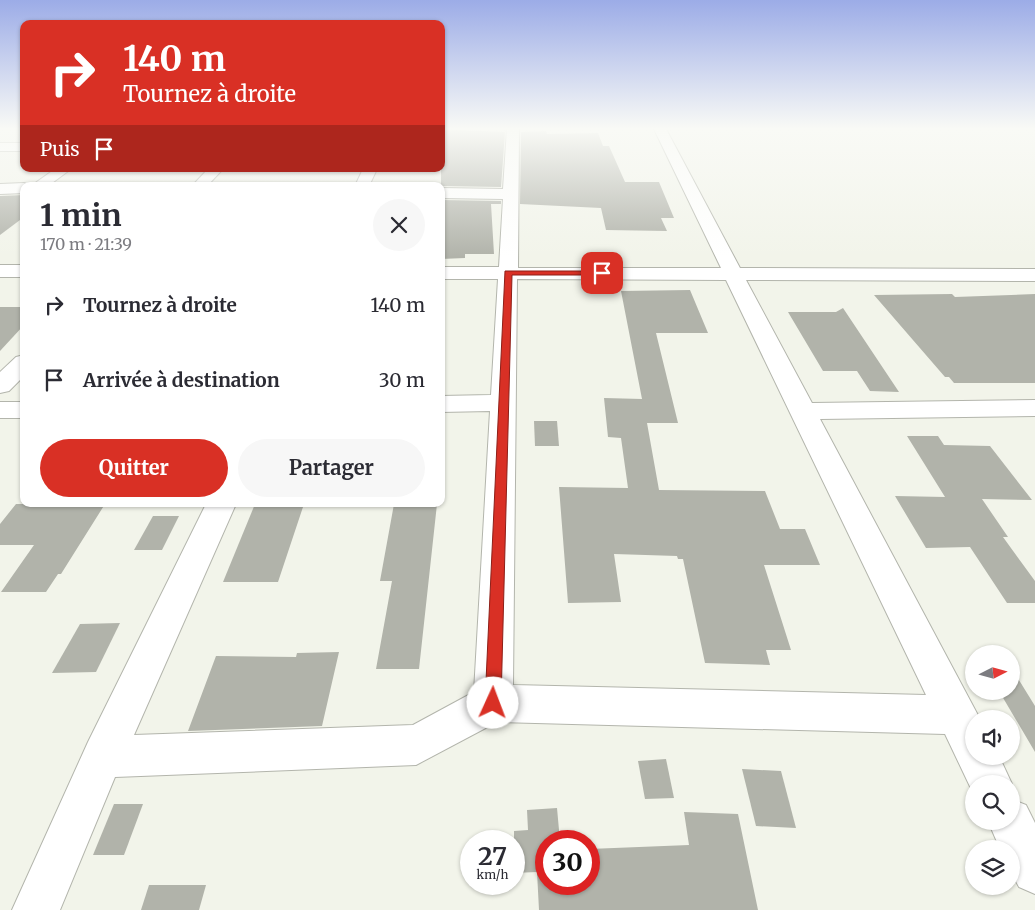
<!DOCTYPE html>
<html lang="fr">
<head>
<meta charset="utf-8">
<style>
  :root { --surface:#fff; --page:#f7f7f7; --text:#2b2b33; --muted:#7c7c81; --accent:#d93025 }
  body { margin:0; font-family:Merriweather,serif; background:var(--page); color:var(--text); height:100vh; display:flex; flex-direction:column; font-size:19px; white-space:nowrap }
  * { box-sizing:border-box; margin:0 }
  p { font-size:16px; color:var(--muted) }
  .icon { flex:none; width:28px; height:28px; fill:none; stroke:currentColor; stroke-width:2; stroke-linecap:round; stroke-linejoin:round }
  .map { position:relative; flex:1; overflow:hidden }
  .panel { position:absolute; left:20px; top:182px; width:425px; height:325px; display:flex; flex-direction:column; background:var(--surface); border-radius:10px; box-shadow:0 1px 4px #0004 }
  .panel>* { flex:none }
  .top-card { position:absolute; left:20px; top:20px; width:425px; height:152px; border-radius:10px; box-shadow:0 1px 4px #0004; background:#d93025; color:#fff; overflow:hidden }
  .needle { width:32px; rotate:84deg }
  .controls { position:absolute; left:965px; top:645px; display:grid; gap:10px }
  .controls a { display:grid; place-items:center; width:55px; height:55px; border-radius:50%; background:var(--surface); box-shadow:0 1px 4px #0004; font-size:25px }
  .speed { position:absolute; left:460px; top:830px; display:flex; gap:10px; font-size:25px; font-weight:700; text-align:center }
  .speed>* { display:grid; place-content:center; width:65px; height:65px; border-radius:50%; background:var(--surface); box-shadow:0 1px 4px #0004; line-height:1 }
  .speed small { font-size:12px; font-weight:400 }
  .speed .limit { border:8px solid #d22; background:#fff; color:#111 }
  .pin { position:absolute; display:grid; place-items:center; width:42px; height:42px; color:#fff; margin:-21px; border-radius:10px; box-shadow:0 2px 8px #0006 }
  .me { position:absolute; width:55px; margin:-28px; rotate:2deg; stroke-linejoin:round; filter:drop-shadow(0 0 4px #0008) }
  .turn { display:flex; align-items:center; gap:18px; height:105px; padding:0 20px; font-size:22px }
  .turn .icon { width:65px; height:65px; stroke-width:2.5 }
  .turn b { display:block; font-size:35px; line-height:42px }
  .then { display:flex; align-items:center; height:48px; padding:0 20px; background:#0003; gap:10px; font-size:19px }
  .round { display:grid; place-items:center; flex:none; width:52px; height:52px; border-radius:26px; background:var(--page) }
  .overview { display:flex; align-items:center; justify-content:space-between; height:85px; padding:0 20px }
  h1 { font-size:30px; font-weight:700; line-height:38px }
  .primary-button { display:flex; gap:10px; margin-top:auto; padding:10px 20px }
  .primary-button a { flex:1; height:58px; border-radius:30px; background:var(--accent); color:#fff; font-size:20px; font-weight:700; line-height:58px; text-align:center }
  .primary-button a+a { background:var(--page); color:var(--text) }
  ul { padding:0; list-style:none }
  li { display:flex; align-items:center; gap:15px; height:75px; padding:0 20px }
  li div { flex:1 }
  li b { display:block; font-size:19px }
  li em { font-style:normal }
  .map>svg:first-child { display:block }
  .building { fill:#b1b3aa }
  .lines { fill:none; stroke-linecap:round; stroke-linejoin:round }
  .minor-casing { stroke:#b3b5ac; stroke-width:2 }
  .minor { fill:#fff; fill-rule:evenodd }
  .route { fill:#d93025; stroke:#8d1f18 }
</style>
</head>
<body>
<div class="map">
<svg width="1035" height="910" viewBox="0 0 1035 910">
  <rect width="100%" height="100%" fill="#f2f4ea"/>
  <g class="building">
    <path d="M 441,129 L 505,132 L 501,187 L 441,186 Z"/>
    <path d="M 546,131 L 547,134 L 598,133 L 603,146 L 609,146 L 625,182 L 659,182 L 674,218 L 661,218 L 667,231 L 606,230 L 601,208 L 520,204 L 521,132 Z"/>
    <path d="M 24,195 L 24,217 L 0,235 L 0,196 Z"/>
    <path d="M 441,200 L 501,201 L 501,204 L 491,204 L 494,254 L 465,254 L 465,258 L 441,259 Z"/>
    <path d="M 690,290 L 708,333 L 656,333 L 678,423 L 647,423 L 659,490 L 765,491 L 780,529 L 805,529 L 820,565 L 764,565 L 791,650 L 766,650 L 770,665 L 705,663 L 683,559 L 678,559 L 677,556 L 614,554 L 621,602 L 568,603 L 559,487 L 628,488 L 621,438 L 608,437 L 604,398 L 642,399 L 621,291 Z"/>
    <path d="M 952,294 L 955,297 L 1035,294 L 1035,383 L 954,383 L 949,377 L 945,377 L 874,295 Z"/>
    <path d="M 0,307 L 24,307 L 24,325 L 0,351 Z"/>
    <path d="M 843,308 L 899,392 L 870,391 L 857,371 L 823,371 L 788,312 L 836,312 Z"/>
    <path d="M 534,421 L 557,421 L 559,446 L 535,446 Z"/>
    <path d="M 907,436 L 938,436 L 944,445 L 990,446 L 1032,500 L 982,499 L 1008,537 L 1003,537 L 1035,581 L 1035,603 L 1007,603 L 970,547 L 926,548 L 895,496 L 945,497 Z"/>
    <path d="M 16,504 L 105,504 L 61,574 L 58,574 L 46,592 L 1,592 L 34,545 L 0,545 L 0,524 Z"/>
    <path d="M 255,504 L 304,504 L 278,582 L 223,582 Z"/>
    <path d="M 394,504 L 437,504 L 419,669 L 376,669 L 392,581 L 380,581 Z"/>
    <path d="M 153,516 L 179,516 L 162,550 L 134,550 Z"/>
    <path d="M 120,623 L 96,672 L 52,673 L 80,624 Z"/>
    <path d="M 339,652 L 322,726 L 188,731 L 216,656 L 296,657 L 297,653 Z"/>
    <path d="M 1011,667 L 1035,706 L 1035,752 L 999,691 L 1011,691 Z"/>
    <path d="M 666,759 L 674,798 L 645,799 L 638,761 Z"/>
    <path d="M 742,769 L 781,771 L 796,828 L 756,826 Z"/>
    <path d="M 114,804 L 143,804 L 124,855 L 93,855 Z"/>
    <path d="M 557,808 L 560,841 L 546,841 L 546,884 L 589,884 L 589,849 L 689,845 L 684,812 L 738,814 L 758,910 L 539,910 L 537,872 L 514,873 L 514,831 L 528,830 L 527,810 Z"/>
    <path d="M 149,885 L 206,885 L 199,910 L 141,910 Z"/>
  </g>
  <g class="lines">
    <g class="minor-casing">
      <g id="minor">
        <path d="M 507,129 L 519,129 L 518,268 L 721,268 L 654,129 L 666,129 L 740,268 L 1035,269 L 1035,281 L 746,280 L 812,403 L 1035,400 L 1035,416 L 820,419 L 980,719 L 974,719 L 974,756 L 999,756 L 1012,784 L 1011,787 L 1011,784 L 974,784 L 974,795 L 945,734 L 497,722 L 416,765 L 115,777 L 60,910 L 12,910 L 88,742 L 206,504 L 236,504 L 134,735 L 413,725 L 474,692 L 490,411 L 441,412 L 441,396 L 491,395 L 498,279 L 441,279 L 441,267 L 499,267 L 503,199 L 441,198 L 441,188 L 503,189 ZM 517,279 L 726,280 L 926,695 L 513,685 Z"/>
        <rect x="0" y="143" width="24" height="8"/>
        <path d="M 55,169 L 71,169 L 48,186 L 31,186 Z"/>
        <path d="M 208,169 L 223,169 L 207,186 L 192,186 Z"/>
        <path d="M 363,169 L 377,169 L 369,186 L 355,186 Z"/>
        <path d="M 24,183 L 30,186 L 24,186 L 24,193 L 0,194 L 0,184 Z"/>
        <rect x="0" y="265" width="24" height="12"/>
        <path d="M 24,355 L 24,376 L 9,391 L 0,393 L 0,372 L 16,357 Z"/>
        <rect x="0" y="402" width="24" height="16"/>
        <path d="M 1011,799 L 1026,805 L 1035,823 L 1035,894 L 1019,887 L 1011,872 L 1011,849 L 1000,849 L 988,821 L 1011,821 Z"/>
      </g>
    </g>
    <use href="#minor" class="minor"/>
  </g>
  <linearGradient id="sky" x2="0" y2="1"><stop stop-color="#9cace7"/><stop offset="0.5" stop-color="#f9faf6"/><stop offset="1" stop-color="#f9faf6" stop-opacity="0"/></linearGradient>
  <rect width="1035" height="257" fill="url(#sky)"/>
  <path class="route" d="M 505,271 L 602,271 L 606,273 L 602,275 L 512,275 L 501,703 L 498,709 L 493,711 L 487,709 L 485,703 Z"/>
</svg>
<div class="controls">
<a><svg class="needle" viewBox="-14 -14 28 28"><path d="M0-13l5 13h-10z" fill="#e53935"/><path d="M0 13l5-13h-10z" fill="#7c7c81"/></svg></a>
<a><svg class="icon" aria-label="sound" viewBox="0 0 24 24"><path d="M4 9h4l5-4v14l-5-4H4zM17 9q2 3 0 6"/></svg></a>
<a><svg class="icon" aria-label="search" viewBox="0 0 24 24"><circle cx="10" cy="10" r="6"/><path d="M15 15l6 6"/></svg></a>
<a><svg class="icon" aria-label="layers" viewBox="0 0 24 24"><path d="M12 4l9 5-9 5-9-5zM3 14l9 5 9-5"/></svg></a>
</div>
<div class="speed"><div>27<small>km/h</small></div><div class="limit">30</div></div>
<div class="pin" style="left:602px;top:273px;background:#d93025"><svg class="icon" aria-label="arrive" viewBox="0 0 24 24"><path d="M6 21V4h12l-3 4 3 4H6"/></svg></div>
<svg class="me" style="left:493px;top:703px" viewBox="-20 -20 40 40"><circle r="19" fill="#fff"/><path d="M0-13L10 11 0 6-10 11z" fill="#d93025"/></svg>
<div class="top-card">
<div class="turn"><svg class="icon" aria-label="right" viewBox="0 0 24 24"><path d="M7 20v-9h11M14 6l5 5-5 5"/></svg><div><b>140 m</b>Tournez à droite</div></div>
<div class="then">Puis<svg class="icon" aria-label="arrive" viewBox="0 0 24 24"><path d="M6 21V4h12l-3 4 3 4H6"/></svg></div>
</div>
<section class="panel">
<div class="overview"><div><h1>1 min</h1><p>170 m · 21:39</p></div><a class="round"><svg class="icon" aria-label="close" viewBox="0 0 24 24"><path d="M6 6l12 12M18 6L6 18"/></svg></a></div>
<ul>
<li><svg class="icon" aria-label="right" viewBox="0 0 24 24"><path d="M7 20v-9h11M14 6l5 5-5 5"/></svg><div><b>Tournez à droite</b></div><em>140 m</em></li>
<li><svg class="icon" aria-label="arrive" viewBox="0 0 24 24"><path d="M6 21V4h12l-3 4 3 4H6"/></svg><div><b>Arrivée à destination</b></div><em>30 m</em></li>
</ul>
<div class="primary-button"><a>Quitter</a><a>Partager</a></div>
</section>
</div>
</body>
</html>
